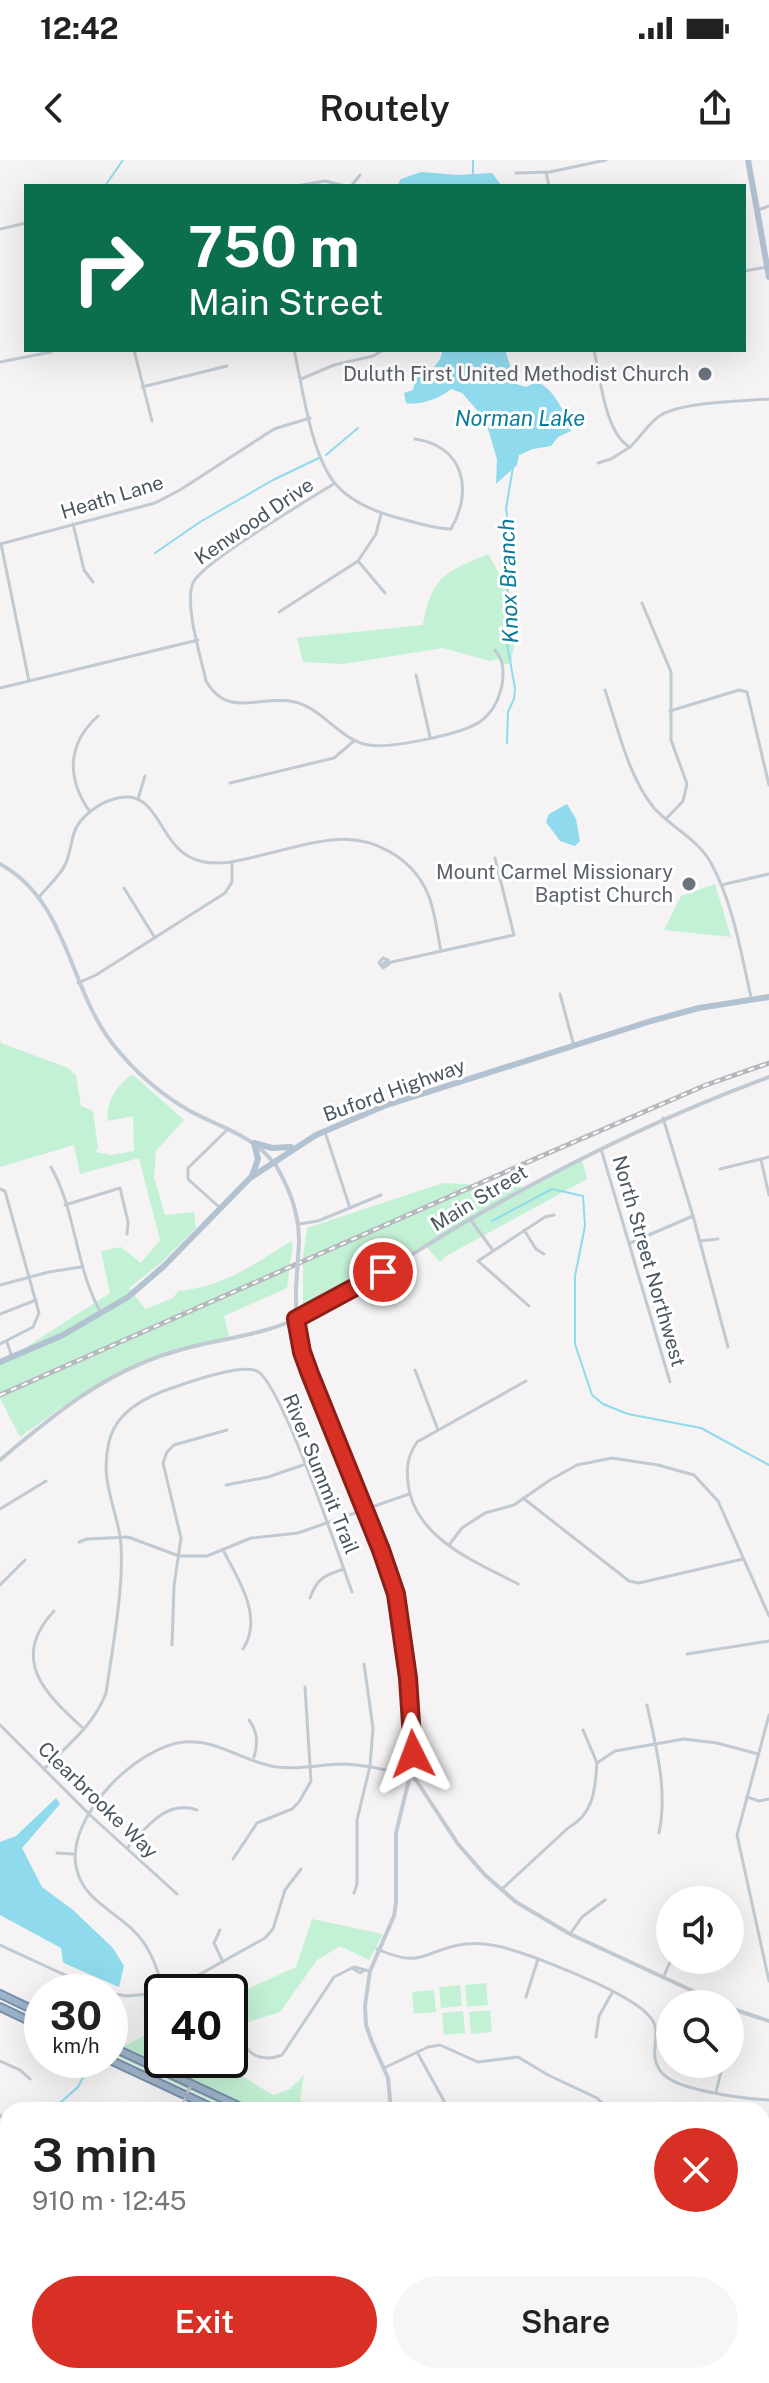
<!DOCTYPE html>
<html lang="en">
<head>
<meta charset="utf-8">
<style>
  :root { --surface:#fff; --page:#f6f6f6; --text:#222; --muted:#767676; --accent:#d93025 }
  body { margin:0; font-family:"Public Sans",sans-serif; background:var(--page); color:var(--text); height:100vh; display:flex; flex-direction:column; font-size:30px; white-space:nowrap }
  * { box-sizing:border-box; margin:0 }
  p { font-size:26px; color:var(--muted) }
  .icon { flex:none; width:44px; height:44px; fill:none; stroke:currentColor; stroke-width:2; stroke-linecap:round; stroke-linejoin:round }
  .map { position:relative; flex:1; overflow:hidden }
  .sheet { position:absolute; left:0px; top:1942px; width:770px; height:282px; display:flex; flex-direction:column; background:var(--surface); border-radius:24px 24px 0 0; box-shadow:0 8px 32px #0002 }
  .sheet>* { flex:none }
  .top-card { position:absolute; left:24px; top:24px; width:722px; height:168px; border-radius:0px; box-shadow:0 8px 32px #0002; background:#0b6e4f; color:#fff; overflow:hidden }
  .controls { position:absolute; left:656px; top:1726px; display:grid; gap:16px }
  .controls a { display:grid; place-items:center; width:88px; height:88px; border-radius:50%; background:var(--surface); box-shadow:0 8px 32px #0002; font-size:40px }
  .speed { position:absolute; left:24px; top:1814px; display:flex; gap:16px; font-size:40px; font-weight:700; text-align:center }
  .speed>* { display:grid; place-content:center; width:104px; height:104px; border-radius:50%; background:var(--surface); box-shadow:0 8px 32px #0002; line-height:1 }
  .speed small { font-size:20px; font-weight:400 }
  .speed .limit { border:4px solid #111; border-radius:12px; background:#fff; color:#111 }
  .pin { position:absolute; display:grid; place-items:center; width:68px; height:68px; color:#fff; margin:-34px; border:4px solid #fff; border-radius:50%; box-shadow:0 2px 8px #0007 }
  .me { position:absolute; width:88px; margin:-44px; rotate:357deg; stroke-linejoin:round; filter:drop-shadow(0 0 6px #0008) }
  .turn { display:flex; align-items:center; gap:28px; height:168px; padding:0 32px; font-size:36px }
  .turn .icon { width:104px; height:104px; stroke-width:2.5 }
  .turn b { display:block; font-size:56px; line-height:68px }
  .round { display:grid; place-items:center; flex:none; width:84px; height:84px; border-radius:42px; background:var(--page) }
  .head { display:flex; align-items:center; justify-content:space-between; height:136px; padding:0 32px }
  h1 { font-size:48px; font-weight:600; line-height:60px }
  .primary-button { display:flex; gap:16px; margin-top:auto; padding:16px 32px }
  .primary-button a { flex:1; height:92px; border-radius:48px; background:var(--accent); color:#fff; font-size:32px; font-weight:600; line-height:92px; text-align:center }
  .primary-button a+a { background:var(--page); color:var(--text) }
  .status { display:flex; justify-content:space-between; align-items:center; height:56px; padding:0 40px; background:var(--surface); direction:ltr }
  .status svg { height:22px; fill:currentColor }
  header { display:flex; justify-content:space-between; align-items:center; height:104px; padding:0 32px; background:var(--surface); font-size:36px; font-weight:600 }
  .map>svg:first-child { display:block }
  .green { fill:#c3f1d5 }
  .water { fill:#90daee }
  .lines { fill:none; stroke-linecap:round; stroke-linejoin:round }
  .stream { stroke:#90daee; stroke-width:2 }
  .trunk-casing { stroke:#7690ad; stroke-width:10 }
  .minor { stroke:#c1cad2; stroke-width:3 }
  .tertiary { stroke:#c1cad2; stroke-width:4 }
  .secondary { stroke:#c1cbd6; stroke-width:4 }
  .primary { stroke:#b3c2d1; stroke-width:6 }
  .trunk { stroke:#9fb4c9; stroke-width:6 }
  .rail-casing { stroke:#b5b8bd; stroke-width:5 }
  .rail { stroke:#fff; stroke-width:2; stroke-dasharray:6; stroke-linecap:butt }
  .tertiary-bridge { stroke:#c1cad2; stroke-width:4 }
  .route-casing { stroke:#8d1f18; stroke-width:20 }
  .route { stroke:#d93025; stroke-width:14 }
  .worship-dot { fill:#6b7280; stroke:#fff; stroke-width:3 }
  .labels { text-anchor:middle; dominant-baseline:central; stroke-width:6; stroke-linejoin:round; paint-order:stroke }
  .worship-label { font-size:20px; fill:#5b616d; stroke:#fff; text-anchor:end }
  .street-label { font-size:20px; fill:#4a5661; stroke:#fff }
  .water-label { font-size:22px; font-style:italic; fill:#0c7c9b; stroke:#fff }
</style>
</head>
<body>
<div class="status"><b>12:42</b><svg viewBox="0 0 49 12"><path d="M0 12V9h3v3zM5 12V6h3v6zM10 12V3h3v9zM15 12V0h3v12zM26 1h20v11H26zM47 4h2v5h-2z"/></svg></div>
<header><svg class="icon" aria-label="back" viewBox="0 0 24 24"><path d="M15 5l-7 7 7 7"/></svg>Routely<svg class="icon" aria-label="share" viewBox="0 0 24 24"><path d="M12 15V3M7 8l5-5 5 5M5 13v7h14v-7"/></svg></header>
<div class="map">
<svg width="769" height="2223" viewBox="0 0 769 2223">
  <rect width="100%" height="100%" fill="#f5f3f3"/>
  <g class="green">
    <path d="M 488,394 L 520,451 L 511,503 L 503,504 L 502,498 L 490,501 L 443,488 L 343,504 L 303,502 L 297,478 L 423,465 C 431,417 445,412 488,394 Z"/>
    <path d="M 715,724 L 731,777 L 664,770 L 681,736 Z"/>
    <path d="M 0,879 L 1,883 L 68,908 L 76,915 L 81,946 L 93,951 L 98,988 L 95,992 L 111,995 L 134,991 L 133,956 L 108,961 C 106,940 117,926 132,914 L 184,960 L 156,991 L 154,1017 L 165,1055 L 194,1052 L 196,1068 L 162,1102 L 129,1128 L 145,1149 L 173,1138 L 178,1131 C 222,1127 254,1105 291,1081 L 293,1084 L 287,1128 L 224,1156 L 229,1176 L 142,1201 L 59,1249 L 20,1277 L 0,1238 L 0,1204 L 110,1133 L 101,1091 L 121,1087 L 141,1103 L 160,1080 L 139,998 L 80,1014 L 74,985 L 0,1007 Z"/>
    <path d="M 582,1000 L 587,1019 L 446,1096 L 440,1102 L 425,1085 L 303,1149 L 303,1096 L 307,1068 L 443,1023 L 525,1027 Z"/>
    <path d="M 312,1759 L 383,1774 L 369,1800 L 340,1786 L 317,1800 L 280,1852 L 230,1868 L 230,1837 L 296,1807 Z"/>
    <path d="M 486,1823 L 488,1845 L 467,1847 L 465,1825 Z"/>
    <path d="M 460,1825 L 462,1846 L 441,1848 L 439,1827 Z"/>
    <path d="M 434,1830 L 436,1852 L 414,1854 L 412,1832 Z"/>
    <path d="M 490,1850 L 492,1872 L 471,1874 L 469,1852 Z"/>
    <path d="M 463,1851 L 465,1873 L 444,1875 L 442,1853 Z"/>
    <path d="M 162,1867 L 162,1900 L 208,1900 C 216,1911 226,1909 238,1914 C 251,1920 261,1929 274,1935 L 290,1929 L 304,1915 L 300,1939 L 307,1950 L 232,1950 L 110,1893 Z"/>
    <path d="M 1,2009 L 8,2022 L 8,2122 L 0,2130 Z"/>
    <path d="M 285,2216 L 380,2216 L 380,2223 L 287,2223 Z"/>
  </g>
  <g class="water">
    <path d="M 421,12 L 458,15 L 492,13 L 502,26 L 397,26 L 401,19 Z"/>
    <path d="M 442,190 L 505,190 L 516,224 L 526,227 L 537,222 C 554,228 566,255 571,271 L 558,277 L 551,286 L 533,289 L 519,295 L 517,305 L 496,324 L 497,299 L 485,259 L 462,233 L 451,229 C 441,238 419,246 406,243 L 404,233 L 413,230 L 416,218 C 427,215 443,202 442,190 Z"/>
    <path d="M 567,644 L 576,659 L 580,681 L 575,686 L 560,681 L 546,662 L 549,654 Z"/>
    <path d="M 56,1638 L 60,1644 L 22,1688 L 42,1727 L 73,1750 L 113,1788 L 124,1806 L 119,1827 L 66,1804 L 63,1802 L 61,1788 L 0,1755 L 0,1682 L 16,1676 Z"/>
  </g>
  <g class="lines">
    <g class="stream">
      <path d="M 473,0 L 473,14"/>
      <path d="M 105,26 L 123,0"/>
      <path d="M 326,295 L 358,268"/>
      <path d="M 155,393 L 200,362 L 273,320 L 319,298"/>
      <path d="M 507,583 L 508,552 L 514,539 L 515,528 L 507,484 L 506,462 L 510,374 L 506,349 L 513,307"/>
      <path d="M 492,1061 L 552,1029 L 583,1036 L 585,1066 L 575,1116 L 575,1184 L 592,1235 L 603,1244 L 628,1254 L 701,1268 L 769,1305"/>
      <path d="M 98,1821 L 98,1820"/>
      <path d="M 52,1950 L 78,1927 L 91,1902"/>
      <path d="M 0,2091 L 8,2069"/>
    </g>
    <g class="trunk-casing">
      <g id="trunk">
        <path d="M 0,1834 L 42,1854"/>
        <path d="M 0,1847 L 42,1867"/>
        <path d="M 110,1886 L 247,1950"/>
        <path d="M 110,1900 L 217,1950"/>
        <path d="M 762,2134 L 769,2136"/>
        <path d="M 762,2148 L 769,2149"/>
      </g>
    </g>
    <g class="minor">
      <path d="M 546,12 L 549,26"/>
      <path d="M 516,13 L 550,12 L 606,0"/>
      <path d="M 296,26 L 325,21 L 345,26"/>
      <path d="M 351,26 L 360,15"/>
      <path d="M 758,50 L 769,46"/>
      <path d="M 0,69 L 26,63"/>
      <path d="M 744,111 L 767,107"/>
      <path d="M 134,190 L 152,261"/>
      <path d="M 294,190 C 303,229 310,289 333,321 C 349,342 378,353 402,359 C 418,363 435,369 451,369 C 474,329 463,286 415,279"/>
      <path d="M 594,190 C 600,216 605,274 630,287 C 640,278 649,262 661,255 C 683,242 742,241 769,239"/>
      <path d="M 0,202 L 51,192"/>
      <path d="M 301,219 L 334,205 L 373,196 L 383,190"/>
      <path d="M 142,227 L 227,206"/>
      <path d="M 598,303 L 611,299 L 630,287"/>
      <path d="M 335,323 C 310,339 201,403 193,423 C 184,445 201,497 206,521 C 229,560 259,534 295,542 C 323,549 339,579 368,585 C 389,589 464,574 481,561 C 493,552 499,539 502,525 C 504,512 504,500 495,490"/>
      <path d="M 73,364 L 84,410 L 93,422"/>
      <path d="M 0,384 L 155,343 L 180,330 L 274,269 L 310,258"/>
      <path d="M 1,384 L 29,521"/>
      <path d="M 358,401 L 385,433"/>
      <path d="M 642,443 L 671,512 L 671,580 L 687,624 L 683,641 L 666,659"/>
      <path d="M 279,452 L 358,401 L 376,374 L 381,354"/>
      <path d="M 416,515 L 430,577"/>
      <path d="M 0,528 L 198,480"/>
      <path d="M 605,530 C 618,568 628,616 654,648 C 672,668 698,679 711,703 C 733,743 741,793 751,837"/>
      <path d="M 670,551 L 739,530 L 747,532 L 769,625"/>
      <path d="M 230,623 L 334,598 L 354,581"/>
      <path d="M 138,639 L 145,616"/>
      <path d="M 90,652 C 67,619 66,585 98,556"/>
      <path d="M 721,725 L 769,714"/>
      <path d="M 124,728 L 155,778"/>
      <path d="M 40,736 C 49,725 60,716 66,703 C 70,693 71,683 74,673 C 79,657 99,643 114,639 C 162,625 156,690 200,701 C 222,707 245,699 266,694 C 288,689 310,682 332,680 C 370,675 411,696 427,732 C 435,749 437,772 441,791"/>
      <path d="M 383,798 L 388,800 L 383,804 L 389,804 L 383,808 L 379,803 Z"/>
      <path d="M 383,804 L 514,775 L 495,698"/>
      <path d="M 78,823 L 96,815 L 225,733 L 232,722 L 232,704"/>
      <path d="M 560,834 L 574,886"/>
      <path d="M 663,958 L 693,1056 L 728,1187"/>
      <path d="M 325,972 L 350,1048"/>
      <path d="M 601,989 L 670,1222"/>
      <path d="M 761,1000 L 769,1035"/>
      <path d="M 51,1007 C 76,1051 75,1106 100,1151"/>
      <path d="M 720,1009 L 769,997"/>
      <path d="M 0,1029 L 5,1031 L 39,1153 L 33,1167 L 0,1184"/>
      <path d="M 65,1045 L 120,1028 L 128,1062 L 127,1074"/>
      <path d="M 219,1047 L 188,1019 L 188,1008 L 228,969"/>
      <path d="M 470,1059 L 492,1089"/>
      <path d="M 299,1064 L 318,1061 L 381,1035"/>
      <path d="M 524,1070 L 536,1089 L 544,1094"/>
      <path d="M 700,1081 L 718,1079"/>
      <path d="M 630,1083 L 693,1056"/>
      <path d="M 0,1125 L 49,1112 L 81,1107"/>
      <path d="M 529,1146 L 478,1101 L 545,1057 L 554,1055"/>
      <path d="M 0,1154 L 36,1140"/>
      <path d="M 7,1182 L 12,1197"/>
      <path d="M 415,1210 L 438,1270"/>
      <path d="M 226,1325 L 268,1317 L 306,1304"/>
      <path d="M 523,1338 L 629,1421 L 639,1423 L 743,1399"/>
      <path d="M 0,1349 L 46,1321"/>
      <path d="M 79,1382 L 87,1379 L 128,1377 L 179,1396 L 207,1396 L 251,1378 L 298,1373 L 409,1334"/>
      <path d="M 449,1385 L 462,1368 L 485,1353 L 514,1345 L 550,1320 L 577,1305 L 612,1298 L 658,1305 L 694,1315 L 718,1341 L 769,1456"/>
      <path d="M 223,1390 C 238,1419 264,1457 243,1489"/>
      <path d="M 518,1424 C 474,1401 414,1378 408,1323 C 406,1306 408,1296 417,1282 L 526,1221"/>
      <path d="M 0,1425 L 25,1400"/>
      <path d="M 310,1438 C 317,1418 325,1415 344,1409"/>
      <path d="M 54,1451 C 9,1499 45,1534 84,1569"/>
      <path d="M 172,1485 L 174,1426 L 181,1378 L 163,1303 L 167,1292 L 174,1285 L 227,1270"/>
      <path d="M 687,1494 L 769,1481"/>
      <path d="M 647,1545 C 656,1587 668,1630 659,1673"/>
      <path d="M 769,1555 L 737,1675 L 769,1821"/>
      <path d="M 249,1560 C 258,1572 258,1583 254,1597"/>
      <path d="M 0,1565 L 90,1655 L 177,1734"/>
      <path d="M 583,1570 L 597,1603"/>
      <path d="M 597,1603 L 615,1591 L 684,1579 L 717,1583 L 758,1594"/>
      <path d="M 44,1609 C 68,1585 94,1565 106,1533 C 112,1491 126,1417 120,1376 C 114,1342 100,1319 109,1282 C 116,1251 147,1236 175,1227 C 192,1221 241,1204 257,1211 C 282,1224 339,1397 352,1432"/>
      <path d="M 747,1637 L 759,1641 L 769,1639"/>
      <path d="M 127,1688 C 146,1668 166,1639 197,1650"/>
      <path d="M 57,1693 L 73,1694"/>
      <path d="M 233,1699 L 257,1663 L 292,1649 L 299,1642 L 311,1621 L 305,1527"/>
      <path d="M 501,1730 L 568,1668 C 594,1654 595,1630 597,1603"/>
      <path d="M 354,1733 L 357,1724 L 357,1660 L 370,1606 L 373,1568 L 364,1504"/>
      <path d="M 220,1770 L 214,1783 L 223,1802"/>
      <path d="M 570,1774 L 582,1757 L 605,1740"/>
      <path d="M 0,1785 L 102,1832"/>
      <path d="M 377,1789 C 425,1810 422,1790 465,1784 C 490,1781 513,1790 536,1798 C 564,1809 632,1835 650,1857 C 661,1869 653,1884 655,1898 C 656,1906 661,1914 668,1918 C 687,1931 745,1939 769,1940"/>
      <path d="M 352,1808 L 360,1813 L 365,1810"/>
      <path d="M 663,1818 L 671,1800"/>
      <path d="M 164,1832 C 158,1811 151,1788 135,1772 C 114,1750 82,1740 76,1706 C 67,1656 136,1587 184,1582 C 218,1579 245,1603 277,1607 C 303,1610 320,1604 344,1604 C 367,1605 388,1610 410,1616"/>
      <path d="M 168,1832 L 265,1778 L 273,1769 L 285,1730 L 301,1709"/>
      <path d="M 110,1833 L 126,1836 L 162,1833"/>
      <path d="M 526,1837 L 538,1799"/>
      <path d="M 596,1877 L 599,1856 L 612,1833"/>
      <path d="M 244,1883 C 250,1898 267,1901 282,1895 L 334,1817 L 354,1807 L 369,1811"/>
      <path d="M 417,1892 L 449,1950"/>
      <path d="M 0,1901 L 20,1910 L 30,1919"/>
      <path d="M 384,1908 L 428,1887 L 440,1885 L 478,1902 L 518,1897 L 548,1915 L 597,1938 L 610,1950"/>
      <path d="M 716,1932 L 723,1904"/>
      <path d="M 180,1950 L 191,1925"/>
      <path d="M 489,1950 L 502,1947 L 509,1950"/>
      <path d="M 0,1955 L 8,1964"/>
      <path d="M 762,2016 L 766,1996"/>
      <path d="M 762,2025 L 769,2026"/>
      <path d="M 762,2041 L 769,2043"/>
      <path d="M 0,2175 L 8,2164"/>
      <path d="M 762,2214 L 769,2206"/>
      <path d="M 708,2216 L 721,2223"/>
      <path d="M 71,2223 L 74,2216"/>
      <path d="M 424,2223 L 425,2216"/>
      <path d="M 643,2223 L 664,2216"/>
      <path d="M 753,2223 L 760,2216"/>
    </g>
    <g class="tertiary">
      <path d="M 274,1002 C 289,1028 299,1051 299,1082"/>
      <path d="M 296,1128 L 296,1159 L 302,1192 L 381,1390 L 396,1434 L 408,1518 L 413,1603 L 396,1673 L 396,1742 L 394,1756 L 370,1811 L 365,1846 L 366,1865 L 372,1882 L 388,1918 L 391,1950"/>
      <path d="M 0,1300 C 53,1255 105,1212 173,1192 C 213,1179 257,1177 296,1159 C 358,1131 415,1091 474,1057 C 569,1002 666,955 769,917"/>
      <path d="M 410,1616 L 416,1620 L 458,1684 L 485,1715 L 516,1742 L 570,1774 L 721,1844"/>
      <path d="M 730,1848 L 769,1861"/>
      <path d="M 385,2216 L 386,2223"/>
    </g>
    <path class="secondary" d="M 0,704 C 68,741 68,826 112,883 C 133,910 160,934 190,951 C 219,967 252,975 273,1002"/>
    <g class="primary">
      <path d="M 748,0 L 769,117"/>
      <path d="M 252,1016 L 258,999 L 254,983 L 272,988 L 291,987"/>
      <path d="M 0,1202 L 63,1175 L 128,1137 L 164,1106 L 250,1018 L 316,975 L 384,946 L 651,861 L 699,848 L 769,837"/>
    </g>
    <use href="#trunk" class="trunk"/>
    <g class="rail-casing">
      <path id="rail" d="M 0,1235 L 537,998 L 706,925 L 769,903"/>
    </g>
    <use href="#rail" class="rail"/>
    <path class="tertiary-bridge" d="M 296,1128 L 299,1082"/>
  </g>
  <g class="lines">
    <g class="route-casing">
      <path id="route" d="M 383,1112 L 296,1159 L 302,1192 L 310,1214 L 381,1390 L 396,1434 L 408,1518 L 413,1594"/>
    </g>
    <use href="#route" class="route"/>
  </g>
  <g class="worship-dot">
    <circle cx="705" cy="214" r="8"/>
    <circle cx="689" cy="724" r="8"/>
  </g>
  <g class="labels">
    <g class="worship-label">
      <text x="689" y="214">Duluth First United Methodist Church</text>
      <text x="673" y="712">Mount Carmel Missionary<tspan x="673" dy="23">Baptist Church</tspan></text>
    </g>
    <g class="street-label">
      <text transform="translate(112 337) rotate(-17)">Heath Lane</text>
      <text transform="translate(254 361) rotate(-34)">Kenwood Drive</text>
      <text transform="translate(394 930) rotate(-20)">Buford Highway</text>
      <text transform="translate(479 1038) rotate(-31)">Main Street</text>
      <text transform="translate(649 1101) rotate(74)">North Street Northwest</text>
      <text transform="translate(321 1314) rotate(68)">River Summit Trail</text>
      <text transform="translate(98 1640) rotate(44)">Clearbrooke Way</text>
    </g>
    <g class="water-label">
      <text x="520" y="258">Norman Lake</text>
      <text transform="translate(508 421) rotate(-92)">Knox Branch</text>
    </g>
  </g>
</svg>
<div class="controls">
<a><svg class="icon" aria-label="sound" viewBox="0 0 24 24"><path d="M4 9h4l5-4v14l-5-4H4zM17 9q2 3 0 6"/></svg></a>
<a><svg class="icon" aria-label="search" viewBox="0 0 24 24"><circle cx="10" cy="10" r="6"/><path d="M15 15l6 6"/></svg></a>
</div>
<div class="speed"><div>30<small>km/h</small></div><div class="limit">40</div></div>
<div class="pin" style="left:383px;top:1112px;background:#d93025"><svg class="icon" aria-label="arrive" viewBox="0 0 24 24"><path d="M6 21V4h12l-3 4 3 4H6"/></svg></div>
<svg class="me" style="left:413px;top:1594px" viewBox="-20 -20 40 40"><path d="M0-17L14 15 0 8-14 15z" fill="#d93025" stroke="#fff" stroke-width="4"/></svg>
<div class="top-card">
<div class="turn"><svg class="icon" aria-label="right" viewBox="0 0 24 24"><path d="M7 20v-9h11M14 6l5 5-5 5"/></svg><div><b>750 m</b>Main Street</div></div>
</div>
<section class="sheet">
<div class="head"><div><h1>3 min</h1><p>910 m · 12:45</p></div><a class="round" style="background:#d93025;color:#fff"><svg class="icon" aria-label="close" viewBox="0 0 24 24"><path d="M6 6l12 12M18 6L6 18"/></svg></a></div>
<div class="primary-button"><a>Exit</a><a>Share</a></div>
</section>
</div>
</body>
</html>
